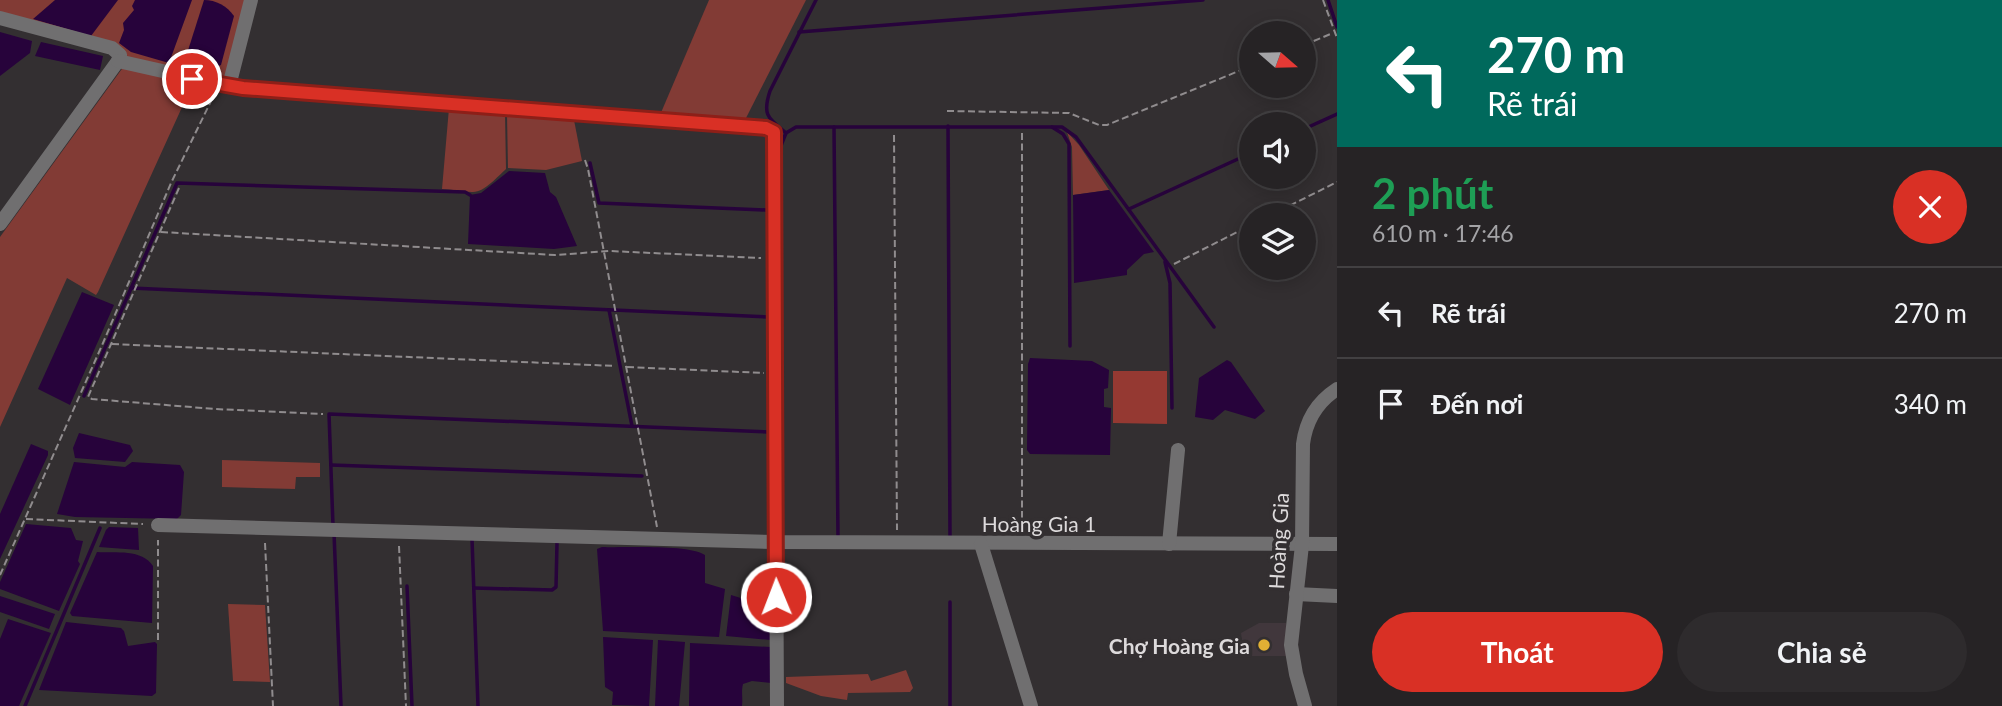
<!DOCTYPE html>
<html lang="vi">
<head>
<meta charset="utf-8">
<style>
  :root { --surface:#262325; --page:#2e2b2d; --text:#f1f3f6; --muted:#a4a4a7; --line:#424042; --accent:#d93025 }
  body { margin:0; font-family:Lato,sans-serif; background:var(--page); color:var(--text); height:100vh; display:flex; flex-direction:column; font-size:26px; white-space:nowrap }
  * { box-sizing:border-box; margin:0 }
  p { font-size:23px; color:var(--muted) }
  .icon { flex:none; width:38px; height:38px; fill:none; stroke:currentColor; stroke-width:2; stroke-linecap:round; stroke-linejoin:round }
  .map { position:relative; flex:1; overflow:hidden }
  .drawer { display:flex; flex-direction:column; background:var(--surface); width:665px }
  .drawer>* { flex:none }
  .guide { background:#00695c; color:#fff; overflow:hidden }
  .needle { width:46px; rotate:110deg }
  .buttons { position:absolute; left:1239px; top:21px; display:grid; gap:14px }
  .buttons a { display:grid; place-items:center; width:77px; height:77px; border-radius:50%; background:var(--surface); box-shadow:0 4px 18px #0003,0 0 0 2px var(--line); font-size:35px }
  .pin { position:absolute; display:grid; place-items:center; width:60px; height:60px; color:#fff; margin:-30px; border:4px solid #fff; border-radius:50%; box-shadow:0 2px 7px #0007 }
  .me { position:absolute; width:77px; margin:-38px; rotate:359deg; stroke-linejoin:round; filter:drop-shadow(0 0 5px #0008) }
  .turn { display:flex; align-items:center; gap:24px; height:147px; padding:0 35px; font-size:32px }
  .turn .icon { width:91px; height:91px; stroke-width:2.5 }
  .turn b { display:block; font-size:49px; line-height:60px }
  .round { display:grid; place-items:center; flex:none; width:74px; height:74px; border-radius:37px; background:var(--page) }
  .headline { display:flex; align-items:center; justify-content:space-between; height:119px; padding:0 35px }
  h1 { font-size:42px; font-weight:700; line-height:52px; color:#1e9e55 }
  .action { display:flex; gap:14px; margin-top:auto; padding:14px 35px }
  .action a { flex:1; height:80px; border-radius:42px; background:var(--accent); color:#fff; font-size:28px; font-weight:700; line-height:80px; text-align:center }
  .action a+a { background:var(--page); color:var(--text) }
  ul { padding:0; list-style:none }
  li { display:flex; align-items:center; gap:21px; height:91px; padding:0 35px; border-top:2px solid var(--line) }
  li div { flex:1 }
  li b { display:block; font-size:26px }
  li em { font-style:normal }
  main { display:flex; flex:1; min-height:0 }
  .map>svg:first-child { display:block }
  .built { fill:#41373c }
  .green { fill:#823b35 }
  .forest { fill:#953932 }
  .water { fill:#27033b }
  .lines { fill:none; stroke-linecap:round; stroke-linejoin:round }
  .stream { stroke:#27033b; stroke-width:3.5 }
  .path { stroke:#908c8e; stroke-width:2; stroke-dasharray:7 3.5; stroke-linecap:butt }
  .minor { stroke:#706f70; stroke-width:14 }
  .route-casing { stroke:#8d1f18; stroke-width:18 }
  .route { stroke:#d93025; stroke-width:12 }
  .poi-dot { fill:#e1af34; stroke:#332f31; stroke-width:2.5 }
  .labels { text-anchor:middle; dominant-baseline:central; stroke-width:7; stroke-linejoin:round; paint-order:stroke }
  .street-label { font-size:21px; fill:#dddadb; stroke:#332f31 }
  .poi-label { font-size:21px; font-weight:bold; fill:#dddadb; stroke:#332f31; text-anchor:end }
</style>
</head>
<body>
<main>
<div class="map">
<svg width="1337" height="706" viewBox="0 0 1337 706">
  <rect width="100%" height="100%" fill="#332f31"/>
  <path class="built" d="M 1259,623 L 1286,623 L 1286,656 L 1244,656 L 1241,633 Z"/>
  <g class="green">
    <path d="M 0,0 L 247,0 L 227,78 L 223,81 L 129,59 L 0,15 Z"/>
    <path d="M 709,0 L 806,0 L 745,120 L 660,115 Z"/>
    <path d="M 124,66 L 193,83 L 98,292 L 96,295 L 67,278 L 0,427 L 0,237 Z"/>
    <path d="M 449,108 L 505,113 L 506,169 C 498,176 484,193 472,192 C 462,192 452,189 442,189 Z"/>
    <path d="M 507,115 L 574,120 L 582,161 L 546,170 L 508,168 Z"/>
    <path d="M 1067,132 L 1079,145 L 1109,190 L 1073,195 L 1072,147 Z"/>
    <path d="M 222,460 L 320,463 L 320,477 L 296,477 L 295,489 L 222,487 Z"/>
    <path d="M 228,604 L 265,605 L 270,682 L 233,681 Z"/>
    <path d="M 906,670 L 913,688 L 910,692 L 848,693 L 847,700 L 821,696 L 786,683 L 786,677 L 868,674 L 871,681 Z"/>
  </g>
  <path class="forest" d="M 1113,371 L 1167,371 L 1167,424 L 1113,423 Z"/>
  <g class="water">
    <path d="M 55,0 L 118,0 L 91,36 L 33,19 Z"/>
    <path d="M 135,0 L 192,0 L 169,63 L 131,52 L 119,43 L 124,30 L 123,23 L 134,10 L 132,6 Z"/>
    <path d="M 204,0 C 216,0 227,6 234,16 L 221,65 L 214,68 L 184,63 Z"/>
    <path d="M 0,32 L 32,41 L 30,53 L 0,76 Z"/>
    <path d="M 41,42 L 103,56 L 100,70 L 35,56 Z"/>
    <path d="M 509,171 L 545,173 L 550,192 L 556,197 L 577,246 L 554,249 L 468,244 L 470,195 L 481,193 Z"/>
    <path d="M 1109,190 L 1154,252 L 1144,254 L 1127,270 L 1127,275 L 1074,283 L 1073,195 Z"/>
    <path d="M 82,292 L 114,305 L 70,405 L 38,389 Z"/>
    <path d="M 1030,358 L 1092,361 L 1109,370 L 1108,388 L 1104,389 L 1104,407 L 1111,408 L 1110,455 L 1030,454 L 1027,450 L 1028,364 Z"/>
    <path d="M 1227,360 L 1231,362 L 1265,411 L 1255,419 L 1225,410 L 1213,420 L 1195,417 L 1199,378 Z"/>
    <path d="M 79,433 L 130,445 L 133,451 L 125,462 L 75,458 L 73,448 Z"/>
    <path d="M 31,444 L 48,451 L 48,455 L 0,559 L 0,514 Z"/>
    <path d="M 74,462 L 125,467 L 132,462 L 180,465 L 184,472 L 181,515 L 177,519 L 75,517 L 57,514 Z"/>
    <path d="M 26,524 L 71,528 L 76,540 L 83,541 L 78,561 L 80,564 L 59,611 L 0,589 L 0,582 Z"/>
    <path d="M 109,527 L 138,528 L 139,550 L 99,547 L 106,530 Z"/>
    <path d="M 602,547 C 626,548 687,544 705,555 L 705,583 L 725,589 L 719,637 L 603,631 L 597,549 Z"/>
    <path d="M 97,552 C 116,553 142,549 153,566 L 152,623 L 72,616 L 70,613 Z"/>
    <path d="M 731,595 L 744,599 L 771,598 L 771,640 L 726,636 Z"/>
    <path d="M 0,596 L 55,614 L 49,629 L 0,612 Z"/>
    <path d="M 8,619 L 51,633 L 19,706 L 0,706 L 0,639 Z"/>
    <path d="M 66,622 L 121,628 L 124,631 L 128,646 L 155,642 L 157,644 L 156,693 L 152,696 L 39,690 Z"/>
    <path d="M 603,637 L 653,640 L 649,706 L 612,705 L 613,692 L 605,687 Z"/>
    <path d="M 658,640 L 685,642 L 679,706 L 655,706 Z"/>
    <path d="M 690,643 L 771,647 L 771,683 L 752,681 L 743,684 C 741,692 743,698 742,706 L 689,706 Z"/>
  </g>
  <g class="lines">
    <g class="stream">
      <path d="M 1328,0 L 1337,27"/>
      <path d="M 799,32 L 1203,0"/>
      <path d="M 948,126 L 950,537"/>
      <path d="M 834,127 L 838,537"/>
      <path d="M 1052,127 L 1063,134 L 1069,144 L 1070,346"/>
      <path d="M 1304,129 L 1337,114"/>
      <path d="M 786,133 C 768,118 762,115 770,91 L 816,0"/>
      <path d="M 780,148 L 786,133 L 796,127 L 1062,127 L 1076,137 L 1214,327"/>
      <path d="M 590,163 L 599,203 L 766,210 L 770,212"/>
      <path d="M 1129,209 L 1251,153"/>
      <path d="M 1165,262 L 1170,283 L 1172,408"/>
      <path d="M 131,288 L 769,317"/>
      <path d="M 609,310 L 632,426"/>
      <path d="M 84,396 L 177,183 L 465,192 L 470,195"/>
      <path d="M 331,465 L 642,476"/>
      <path d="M 333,526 L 329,414 L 769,432"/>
      <path d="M 769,532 L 769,485"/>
      <path d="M 334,533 L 341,706"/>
      <path d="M 472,539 L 478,706"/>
      <path d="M 407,586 L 412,706"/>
      <path d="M 474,588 L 552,590 L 556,587 L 557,543"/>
      <path d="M 25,706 L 100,528"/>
      <path d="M 950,706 L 950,602"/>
    </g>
    <g class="path">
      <path d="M 1323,0 L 1337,38"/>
      <path d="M 1304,45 L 1333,33"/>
      <path d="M 947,111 L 1069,113 L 1099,125 L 1107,125 L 1251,66"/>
      <path d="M 1022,133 L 1022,531"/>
      <path d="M 894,135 L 897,530"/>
      <path d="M 585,160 L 588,169 L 657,527"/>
      <path d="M 179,188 L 88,397 L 92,399 L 215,409 L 323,414"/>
      <path d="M 1271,215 L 1337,182"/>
      <path d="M 161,232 L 555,255 L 609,251 L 761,258"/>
      <path d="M 1174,264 L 1251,225"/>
      <path d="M 112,344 L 615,366"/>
      <path d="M 627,367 L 764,373"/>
      <path d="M 26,519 L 143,524"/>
      <path d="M 265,543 L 273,706"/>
      <path d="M 399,546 L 406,706"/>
      <path d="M 0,575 L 103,343 L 171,183 L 213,97"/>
      <path d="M 158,640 L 158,540"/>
    </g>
    <g class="minor">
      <path d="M 0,18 L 112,48 L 120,55 L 118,61 L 0,224"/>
      <path d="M 118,61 L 229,86 L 766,128 L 774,132 L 777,706"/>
      <path d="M 229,86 L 251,0"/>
      <path d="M 158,525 L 775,542 L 1337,544"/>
      <path d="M 981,544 L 1031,706"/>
      <path d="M 1169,544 L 1178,450"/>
      <path d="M 1296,594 L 1337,596"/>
      <path d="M 1305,706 L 1296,674 L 1291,645 L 1302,545 L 1303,444 C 1306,420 1317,402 1337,389"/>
    </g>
  </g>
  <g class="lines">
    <g class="route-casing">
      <path id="route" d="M 192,79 L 243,88 L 766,128 L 774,132 L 776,597"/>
    </g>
    <use href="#route" class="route"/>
  </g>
  <circle class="poi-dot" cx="1264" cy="645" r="7"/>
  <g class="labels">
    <g class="street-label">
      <text x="1039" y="523">Hoàng Gia 1</text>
      <text transform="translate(1278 541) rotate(-87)">Hoàng Gia</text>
    </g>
    <g class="poi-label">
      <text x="1250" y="645">Chợ Hoàng Gia</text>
    </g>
  </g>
</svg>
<div class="buttons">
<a><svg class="needle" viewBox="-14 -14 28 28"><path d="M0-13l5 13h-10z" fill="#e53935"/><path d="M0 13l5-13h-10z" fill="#a4a4a7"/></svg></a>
<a><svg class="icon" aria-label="sound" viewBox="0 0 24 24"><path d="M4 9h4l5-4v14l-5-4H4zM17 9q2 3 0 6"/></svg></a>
<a><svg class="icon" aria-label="layers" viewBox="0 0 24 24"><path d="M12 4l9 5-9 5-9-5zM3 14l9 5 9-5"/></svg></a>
</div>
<div class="pin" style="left:192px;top:79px;background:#d93025"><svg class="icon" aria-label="arrive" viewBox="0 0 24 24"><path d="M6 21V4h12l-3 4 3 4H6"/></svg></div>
<svg class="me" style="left:776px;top:597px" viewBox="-20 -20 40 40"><circle r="17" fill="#d93025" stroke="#fff" stroke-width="3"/><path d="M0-11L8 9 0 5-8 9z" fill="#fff"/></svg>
</div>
<section class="drawer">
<div class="guide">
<div class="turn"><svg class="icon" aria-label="left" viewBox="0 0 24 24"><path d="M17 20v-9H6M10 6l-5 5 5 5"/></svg><div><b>270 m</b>Rẽ trái</div></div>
</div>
<div class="headline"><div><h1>2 phút</h1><p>610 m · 17:46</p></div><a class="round" style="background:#d93025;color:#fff"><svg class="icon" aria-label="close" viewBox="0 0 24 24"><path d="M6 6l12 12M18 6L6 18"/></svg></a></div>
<ul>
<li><svg class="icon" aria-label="left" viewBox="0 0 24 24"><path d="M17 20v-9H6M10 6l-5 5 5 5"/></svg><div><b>Rẽ trái</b></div><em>270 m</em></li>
<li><svg class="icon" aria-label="arrive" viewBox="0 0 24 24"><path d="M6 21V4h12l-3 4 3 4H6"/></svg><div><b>Đến nơi</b></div><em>340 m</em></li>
</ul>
<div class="action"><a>Thoát</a><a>Chia sẻ</a></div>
</section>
</main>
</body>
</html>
